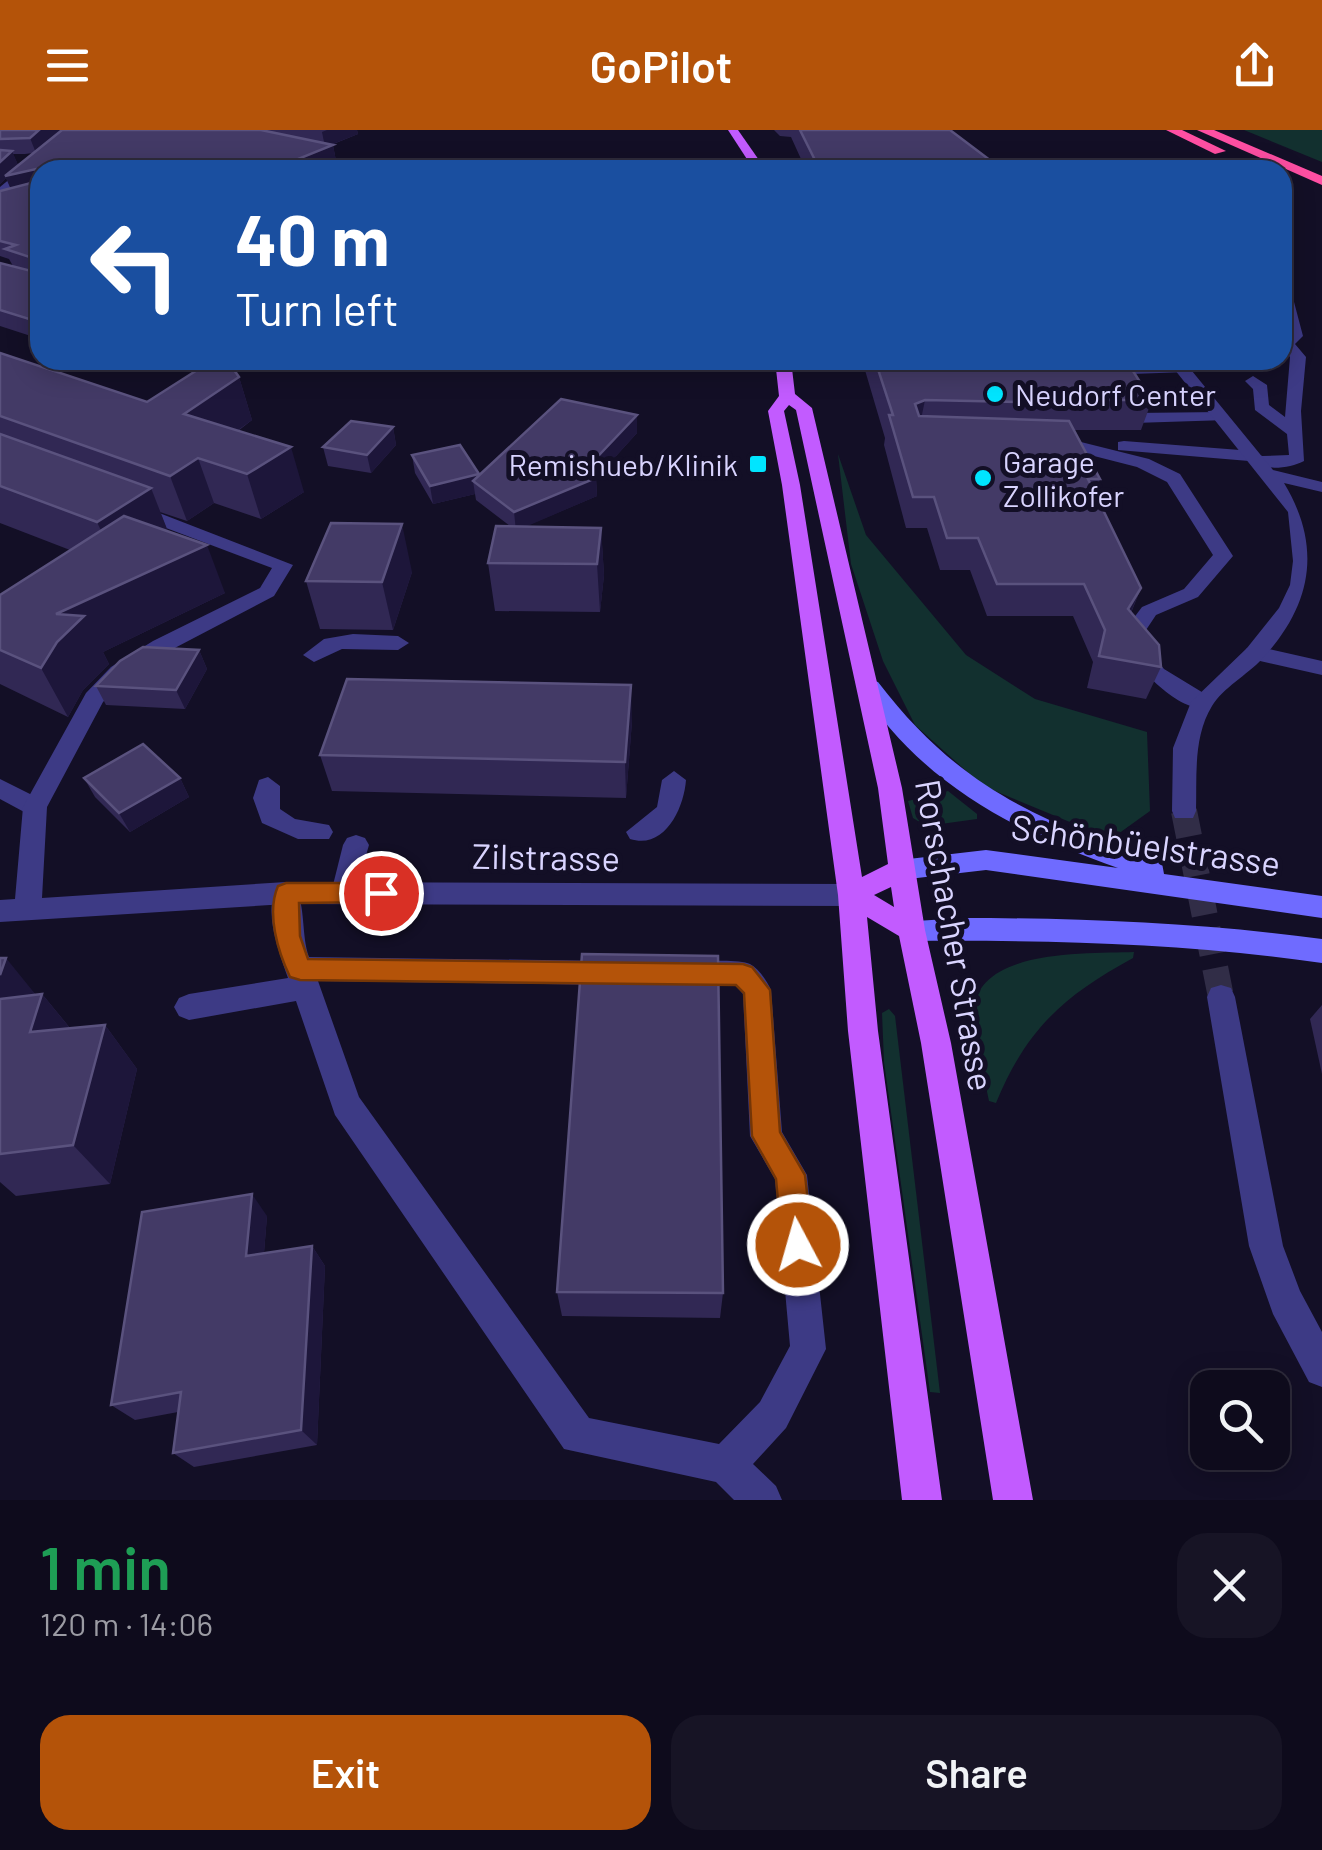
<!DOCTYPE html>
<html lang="en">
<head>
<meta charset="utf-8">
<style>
  :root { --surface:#0e0b1c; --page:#171425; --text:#f1f3f6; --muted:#9b9ba3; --line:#2e2b3b; --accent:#b45309 }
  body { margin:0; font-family:Barlow,sans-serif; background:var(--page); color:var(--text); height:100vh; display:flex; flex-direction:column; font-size:38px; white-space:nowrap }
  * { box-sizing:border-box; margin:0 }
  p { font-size:32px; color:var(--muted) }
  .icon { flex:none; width:55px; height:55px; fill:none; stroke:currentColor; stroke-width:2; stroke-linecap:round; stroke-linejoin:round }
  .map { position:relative; height:1370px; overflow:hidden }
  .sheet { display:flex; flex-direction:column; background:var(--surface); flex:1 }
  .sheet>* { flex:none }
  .hud { position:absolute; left:30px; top:30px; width:1262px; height:210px; border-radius:30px; box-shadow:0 5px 25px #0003,0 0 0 2px var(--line); background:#1a4fa0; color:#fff; overflow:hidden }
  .tools { position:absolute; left:1190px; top:1240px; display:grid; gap:20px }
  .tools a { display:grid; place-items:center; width:100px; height:100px; border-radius:20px; background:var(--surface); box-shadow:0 5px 25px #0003,0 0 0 2px var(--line); font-size:50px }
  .pin { position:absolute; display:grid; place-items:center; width:85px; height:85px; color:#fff; margin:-42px; border:5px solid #fff; border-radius:50%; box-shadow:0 2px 10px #0007 }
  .me { position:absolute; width:110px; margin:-55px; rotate:354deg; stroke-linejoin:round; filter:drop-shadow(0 0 8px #0008) }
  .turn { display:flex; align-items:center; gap:35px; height:210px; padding:0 40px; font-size:45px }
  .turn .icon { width:130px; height:130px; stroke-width:2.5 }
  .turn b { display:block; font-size:70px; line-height:85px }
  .round { display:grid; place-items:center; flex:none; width:105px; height:105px; border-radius:30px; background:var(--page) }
  .summary { display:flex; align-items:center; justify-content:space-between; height:170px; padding:0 40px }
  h1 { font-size:60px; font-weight:600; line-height:75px; color:#1e9e55 }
  .cta { display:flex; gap:20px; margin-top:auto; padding:20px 40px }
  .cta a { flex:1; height:115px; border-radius:30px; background:var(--accent); color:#fff; font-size:40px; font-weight:600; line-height:115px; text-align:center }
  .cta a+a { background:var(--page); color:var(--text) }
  header { display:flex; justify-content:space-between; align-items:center; height:130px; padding:0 40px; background:var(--accent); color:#fff; font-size:45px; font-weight:600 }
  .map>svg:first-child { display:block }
  .green { fill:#12302f }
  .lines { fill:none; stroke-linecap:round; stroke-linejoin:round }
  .minor-tunnel { stroke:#312d47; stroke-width:26; stroke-dasharray:26 14; stroke-linecap:butt }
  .service { fill:#3d3a85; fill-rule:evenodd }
  .pedestrian { fill:#3d3a85; fill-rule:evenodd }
  .minor { fill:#3d3a85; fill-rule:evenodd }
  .secondary { fill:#6f6bff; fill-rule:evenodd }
  .primary { fill:#c25bff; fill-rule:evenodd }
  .motorway { fill:#ff4fa3; fill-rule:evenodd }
  .wall { fill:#312854; fill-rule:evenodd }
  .shaded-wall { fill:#1d163a }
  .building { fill:#433a66; stroke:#5a527e; stroke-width:2.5 }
  .route { fill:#b45309; stroke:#753606; stroke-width:2.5 }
  .poi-dot { fill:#00e5ff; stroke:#130f26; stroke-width:4 }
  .labels { text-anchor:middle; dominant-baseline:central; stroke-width:10; stroke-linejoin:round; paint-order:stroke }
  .far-poi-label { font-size:30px; fill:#d9d4ff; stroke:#130f26; text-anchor:start }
  .street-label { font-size:35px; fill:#d9d4ff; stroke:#130f26 }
</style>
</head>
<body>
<header><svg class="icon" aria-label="menu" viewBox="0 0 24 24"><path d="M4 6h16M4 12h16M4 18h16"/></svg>GoPilot<svg class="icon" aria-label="share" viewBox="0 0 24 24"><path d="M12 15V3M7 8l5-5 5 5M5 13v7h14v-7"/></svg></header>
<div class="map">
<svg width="1322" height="1370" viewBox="0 0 1322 1370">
  <rect width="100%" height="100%" fill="#130f26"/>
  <g class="green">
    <path d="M 1245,0 L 1322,0 L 1322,32 L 1244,0 Z"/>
    <path d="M 838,324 L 866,405 L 966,525 L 1035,569 L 1147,602 L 1150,681 L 1111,709 L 983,656 L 915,595 L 883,531 L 851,434 Z"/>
    <path d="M 948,661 L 977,684 L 977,689 L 926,696 L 913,688 L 908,671 Z"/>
    <path d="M 1134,822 L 1133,828 C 1064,866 1027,898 996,973 L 989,971 C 984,944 973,913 973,885 C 974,817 1089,824 1134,822 Z"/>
    <path d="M 889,879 L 895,886 L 940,1263 L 930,1262 L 884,932 L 882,883 Z"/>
  </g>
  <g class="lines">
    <path class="minor-tunnel" d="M 1184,681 L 1221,867"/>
    <g class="service">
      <path d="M 1282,149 L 1289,153 L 1303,206 L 1295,214 L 1306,227 L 1301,281 L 1304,331 C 1289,339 1263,341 1249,331 L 1118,320 L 1118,312 L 1124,311 L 1253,321 L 1262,326 L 1289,325 L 1287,304 L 1255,280 L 1253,259 L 1245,251 L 1253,246 L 1267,255 L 1269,275 L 1285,287 L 1290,227 L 1282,218 L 1282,210 L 1288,205 L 1282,182 Z"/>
      <path d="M 1182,234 L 1190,239 L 1187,242 L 1104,245 L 1096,240 L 1104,235 Z"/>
      <path d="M 1221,282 L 1229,287 L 1227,290 L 1134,293 L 1126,288 L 1134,283 Z"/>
      <path d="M 1057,306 L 1149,329 L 1180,344 L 1233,426 L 1198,467 L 1156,485 L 1140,509 L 1164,539 L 1210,567 L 1213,572 L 1210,577 C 1178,586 1134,532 1118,509 L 1142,477 L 1184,459 L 1213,425 L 1167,352 L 1137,337 L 1051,315 L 1051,307 Z"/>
      <path d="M 353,504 L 398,506 L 409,513 L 398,520 L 342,519 L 314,532 L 303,525 L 324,509 Z"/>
      <path d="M 1255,516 L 1322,531 L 1322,545 L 1247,528 L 1244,523 L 1247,518 Z"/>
      <path d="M 674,641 L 686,650 C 684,678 665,720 630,709 L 626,702 L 657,677 L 662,650 Z"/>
      <path d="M 268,647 L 280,656 L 280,679 L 295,689 L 329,695 L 333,702 L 329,709 L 298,709 L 262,693 L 253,668 L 259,650 Z"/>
      <path d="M 356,705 L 365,708 L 369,715 L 353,770 L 344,774 L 335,770 L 331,763 L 343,715 L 347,708 Z"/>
      <path d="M 286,752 L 295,756 C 306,777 301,804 309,827 L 614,831 L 624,835 L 628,843 L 624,851 L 614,855 L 318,851 L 359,967 L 589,1288 L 719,1314 L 760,1272 L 790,1216 L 775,1049 L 750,1006 L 743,864 L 736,856 L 674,852 L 670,844 L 674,836 C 688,831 737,828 750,834 C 759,839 767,851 771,860 L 782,1002 L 807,1045 L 826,1219 L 786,1298 L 753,1334 L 776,1356 L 782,1370 L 734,1370 L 716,1352 L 564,1319 L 335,985 L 296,871 L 189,890 L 179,886 L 174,877 L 179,868 L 189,864 L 288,848 C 279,822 263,782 277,756 Z"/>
    </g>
    <path class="pedestrian" d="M 0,649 L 44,671 L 47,677 L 44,683 L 26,683 L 0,669 Z"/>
    <g class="minor">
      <path d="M 69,0 L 80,0 L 0,67 L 0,57 Z"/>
      <path d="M 1167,230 L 1183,230 L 1273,340 L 1322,352 L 1322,362 L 1284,353 C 1322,416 1313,474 1262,529 C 1247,545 1223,558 1212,576 C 1193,607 1197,646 1196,681 L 1193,688 L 1175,688 L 1172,681 L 1173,618 L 1191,572 L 1247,518 L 1279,478 L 1290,455 L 1293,431 L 1288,382 Z"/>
      <path d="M 136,374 L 293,435 L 274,466 L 169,521 L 127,547 L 103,572 L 47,677 L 42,768 L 286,752 L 851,754 L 860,758 L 864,765 L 860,772 L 851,776 L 286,774 L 0,792 L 0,770 L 15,769 L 23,677 L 86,563 L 111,537 L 153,511 L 260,458 L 272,438 L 129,384 L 129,376 Z"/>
      <path d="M 1221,855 L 1231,858 L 1235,867 L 1283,1116 L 1300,1161 L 1322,1202 L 1322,1257 L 1309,1252 L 1273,1184 L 1249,1116 L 1207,867 L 1211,858 Z"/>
    </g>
    <g class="secondary">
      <path d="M 870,550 L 878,552 C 959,658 1039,691 1162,733 L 1164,744 L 1322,766 L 1322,788 L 986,740 L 900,750 L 891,747 L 887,740 L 891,733 L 900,730 L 986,720 L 1118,738 C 1013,701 921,653 859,557 Z"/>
      <path d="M 962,788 C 1083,788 1202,793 1322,809 L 1322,833 C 1185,813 1049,810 911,811 L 901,808 L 897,800 L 901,792 Z"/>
    </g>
    <g class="primary">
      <path d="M 728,0 L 738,0 L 766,40 L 754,40 Z"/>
      <path d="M 775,230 L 791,230 L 795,264 L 812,278 L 902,658 L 925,800 L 951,913 L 1033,1370 L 993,1370 L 921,913 L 899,806 L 867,787 L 878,901 L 942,1370 L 902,1370 L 848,901 L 838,765 L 782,355 L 768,281 L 779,266 ZM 789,275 L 796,280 L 878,658 L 888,734 L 862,747 L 800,355 L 784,281 ZM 891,757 L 894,777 L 874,765 Z"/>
    </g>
    <g class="motorway">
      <path d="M 1166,0 L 1182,0 L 1226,21 L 1215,24 Z"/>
      <path d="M 1197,0 L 1214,0 L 1322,46 L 1322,55 Z"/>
    </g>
  </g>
  <g class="wall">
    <path d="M 0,0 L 357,0 L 358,4 L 331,15 L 333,15 L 336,31 L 313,40 L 40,40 L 40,206 L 37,208 L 0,196 L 0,133 L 13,136 L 9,129 L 0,126 L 0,61 L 11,58 L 6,48 L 0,54 ZM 33,23 L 18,35 L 13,24 L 25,24 Z"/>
    <path d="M 774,0 L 950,0 L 1003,40 L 806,40 L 791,7 L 780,6 Z"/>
    <path d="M 0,223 L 147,272 L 239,247 L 252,290 L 238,301 L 304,362 L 261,389 L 214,373 L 187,391 L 160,382 L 168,402 L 225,463 L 103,522 L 109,534 L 83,560 L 68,587 L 0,554 L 0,465 L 70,420 L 0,393 Z"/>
    <path d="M 862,230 L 1126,230 L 1140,252 L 1137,262 L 1152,270 L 1141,300 L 1074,300 L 1100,349 L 1095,364 L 1141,458 L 1131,483 L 1161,537 L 1146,569 L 1087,558 L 1093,532 L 1073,486 L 987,486 L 970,440 L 940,440 L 927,398 L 906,398 L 884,315 L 885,308 Z"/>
    <path d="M 637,285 L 637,303 L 596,348 L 597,366 L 526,396 L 601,398 L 604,445 L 600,482 L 495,481 L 488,433 L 510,396 L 476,370 L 475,364 L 433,374 L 415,343 L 412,325 L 480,345 Z"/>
    <path d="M 393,297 L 396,315 L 371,343 L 328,336 L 323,317 Z"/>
    <path d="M 412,442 L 393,500 L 320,499 L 306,451 Z"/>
    <path d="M 199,520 L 207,539 L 185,579 L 106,575 L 96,556 Z"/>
    <path d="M 632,591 L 626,668 L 332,661 L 320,625 Z"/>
    <path d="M 84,648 L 180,648 L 189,667 L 130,702 L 95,667 Z"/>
    <path d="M 0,828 L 36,865 L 42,864 L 70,898 L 105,895 L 137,939 L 110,1054 L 16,1066 L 0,1052 Z"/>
    <path d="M 1322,875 L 1322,944 L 1310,889 Z"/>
    <path d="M 267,1086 L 264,1123 L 312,1116 L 325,1136 L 317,1315 L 194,1337 L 173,1323 L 178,1282 L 135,1290 L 111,1275 Z"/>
    <path d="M 557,1162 L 723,1163 L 720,1188 L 562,1186 Z"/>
  </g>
  <g class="shaded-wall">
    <path d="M 39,0 L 63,0 L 36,23 L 30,8 Z"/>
    <path d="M 327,0 L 357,0 L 358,4 L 325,17 L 322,2 Z"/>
    <path d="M 333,15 L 336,31 L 313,40 L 271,40 Z"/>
    <path d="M 12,21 L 19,37 L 36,39 L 40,49 L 12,62 L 6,48 L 0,54 L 0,32 Z"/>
    <path d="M 34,187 L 40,202 L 40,206 L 37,208 L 29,189 Z"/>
    <path d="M 239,247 L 252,290 L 199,328 L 184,284 Z"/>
    <path d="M 925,270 L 919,299 L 915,274 Z"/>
    <path d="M 637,285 L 637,303 L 596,348 L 597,366 L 516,401 L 514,382 L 585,340 Z"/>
    <path d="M 393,297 L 396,315 L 371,343 L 367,325 Z"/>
    <path d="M 291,317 L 304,362 L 261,389 L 247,344 Z"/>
    <path d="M 198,328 L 214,373 L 187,391 L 170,346 Z"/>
    <path d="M 479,344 L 473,351 L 475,364 L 433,374 L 430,356 Z"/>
    <path d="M 151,358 L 169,404 L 118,438 L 97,392 Z"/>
    <path d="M 402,394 L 412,442 L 393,500 L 382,452 Z"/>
    <path d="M 601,398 L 604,445 L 600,482 L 597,434 Z"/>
    <path d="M 207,415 L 225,463 L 103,522 L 109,534 L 83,560 L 68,587 L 41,538 L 56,484 Z"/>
    <path d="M 1141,458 L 1128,489 L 1128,479 Z"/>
    <path d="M 199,520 L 207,539 L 185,579 L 176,560 Z"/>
    <path d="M 631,555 L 632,591 L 626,668 L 625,632 Z"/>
    <path d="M 180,648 L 189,667 L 130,702 L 119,683 Z"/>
    <path d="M 6,828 L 40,870 L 42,864 L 78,908 L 67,945 L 0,879 L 0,845 Z"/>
    <path d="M 105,895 L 137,939 L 110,1054 L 73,1015 Z"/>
    <path d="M 252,1064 L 267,1086 L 262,1146 L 246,1126 Z"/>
    <path d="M 312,1116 L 325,1136 L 317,1315 L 301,1300 Z"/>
  </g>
  <g class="building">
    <path d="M 0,0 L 39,0 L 30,8 L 0,9 Z"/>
    <path d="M 62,0 L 261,0 L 333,15 L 271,40 L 40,40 L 40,189 L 34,187 L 29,189 L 0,180 L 0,133 L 35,142 L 36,129 L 5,119 L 16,115 L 0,111 L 0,61 L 35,52 L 36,39 L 5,46 Z"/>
    <path d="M 800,0 L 950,0 L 1003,40 L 826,40 L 825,37 L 818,36 Z"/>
    <path d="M 0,20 L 12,21 L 0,32 Z"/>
    <path d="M 0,223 L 147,272 L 213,230 L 227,230 L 239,247 L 184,284 L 291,317 L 247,344 L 198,328 L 170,346 L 0,286 Z"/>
    <path d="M 875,230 L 1126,230 L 1140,252 L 1133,260 L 1152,270 L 1058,270 L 1060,273 L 925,270 L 915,274 L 919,286 L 1069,291 L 1100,349 L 1088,349 L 1141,458 L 1128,479 L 1159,515 L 1161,537 L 1099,526 L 1105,500 L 1084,454 L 997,454 L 978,408 L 947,408 L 934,367 L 913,367 L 889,285 L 893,285 Z"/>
    <path d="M 561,269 L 637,285 L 585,340 L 596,348 L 514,382 L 473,351 Z"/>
    <path d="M 351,291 L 393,297 L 367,325 L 323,317 Z"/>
    <path d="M 0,304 L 151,358 L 97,392 L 0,356 Z"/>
    <path d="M 460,315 L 479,344 L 430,356 L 412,325 Z"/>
    <path d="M 124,386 L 207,415 L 56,484 L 84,486 L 57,512 L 41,538 L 0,520 L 0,465 Z"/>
    <path d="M 331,393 L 402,394 L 382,452 L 306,451 Z"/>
    <path d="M 496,396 L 601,398 L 597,434 L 488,433 Z"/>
    <path d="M 143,517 L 199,520 L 176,560 L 96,556 L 120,531 Z"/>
    <path d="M 347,549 L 631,555 L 625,632 L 320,625 Z"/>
    <path d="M 143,614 L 180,648 L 119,683 L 84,648 Z"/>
    <path d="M 582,824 L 718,826 L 723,1163 L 557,1162 Z"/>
    <path d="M 0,828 L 6,828 L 0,845 Z"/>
    <path d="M 42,864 L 30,902 L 105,895 L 73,1015 L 0,1024 L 0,869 Z"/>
    <path d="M 252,1064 L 246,1126 L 312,1116 L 301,1300 L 173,1323 L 181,1262 L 111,1275 L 142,1082 Z"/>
  </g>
  <path class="route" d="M 286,753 L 381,753 L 390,756 L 393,763 L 390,770 L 381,772 L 299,773 L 300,806 L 308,829 L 743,834 L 752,837 L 770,860 L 780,1002 L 805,1045 L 813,1115 L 808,1126 L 798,1130 L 787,1126 L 782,1115 L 776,1049 L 752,1006 L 744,863 L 736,855 L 300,850 L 290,847 C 278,822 266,783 278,756 Z"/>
  <g class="poi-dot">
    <circle cx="995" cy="264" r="10"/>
    <rect x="748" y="324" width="20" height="20" rx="5"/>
    <circle cx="983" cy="348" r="10"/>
  </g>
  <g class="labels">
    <g class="far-poi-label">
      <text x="1015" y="264">Neudorf Center</text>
      <text x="1003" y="331">Garage<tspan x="1003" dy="34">Zollikofer</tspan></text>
      <text x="738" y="334" text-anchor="end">Remishueb/Klinik</text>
    </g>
    <g class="street-label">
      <text transform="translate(1146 714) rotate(8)">Schönbüelstrasse</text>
      <text transform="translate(546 726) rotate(1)">Zilstrasse</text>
      <text transform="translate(956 805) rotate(80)">Rorschacher Strasse</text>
    </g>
  </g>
</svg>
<div class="tools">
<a><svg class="icon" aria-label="search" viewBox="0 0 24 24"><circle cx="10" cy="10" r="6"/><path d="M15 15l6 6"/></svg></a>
</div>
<div class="pin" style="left:381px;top:763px;background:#d93025"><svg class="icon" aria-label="arrive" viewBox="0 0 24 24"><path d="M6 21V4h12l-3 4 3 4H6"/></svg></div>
<svg class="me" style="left:798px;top:1115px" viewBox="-20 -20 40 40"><circle r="17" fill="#b45309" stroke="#fff" stroke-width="3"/><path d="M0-11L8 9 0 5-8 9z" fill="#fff"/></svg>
<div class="hud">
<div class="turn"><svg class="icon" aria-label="left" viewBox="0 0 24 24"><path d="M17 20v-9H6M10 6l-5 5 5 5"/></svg><div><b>40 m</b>Turn left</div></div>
</div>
</div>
<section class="sheet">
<div class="summary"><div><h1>1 min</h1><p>120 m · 14:06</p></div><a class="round"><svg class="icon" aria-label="close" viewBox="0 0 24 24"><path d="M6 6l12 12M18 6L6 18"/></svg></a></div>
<div class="cta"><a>Exit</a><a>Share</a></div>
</section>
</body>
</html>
